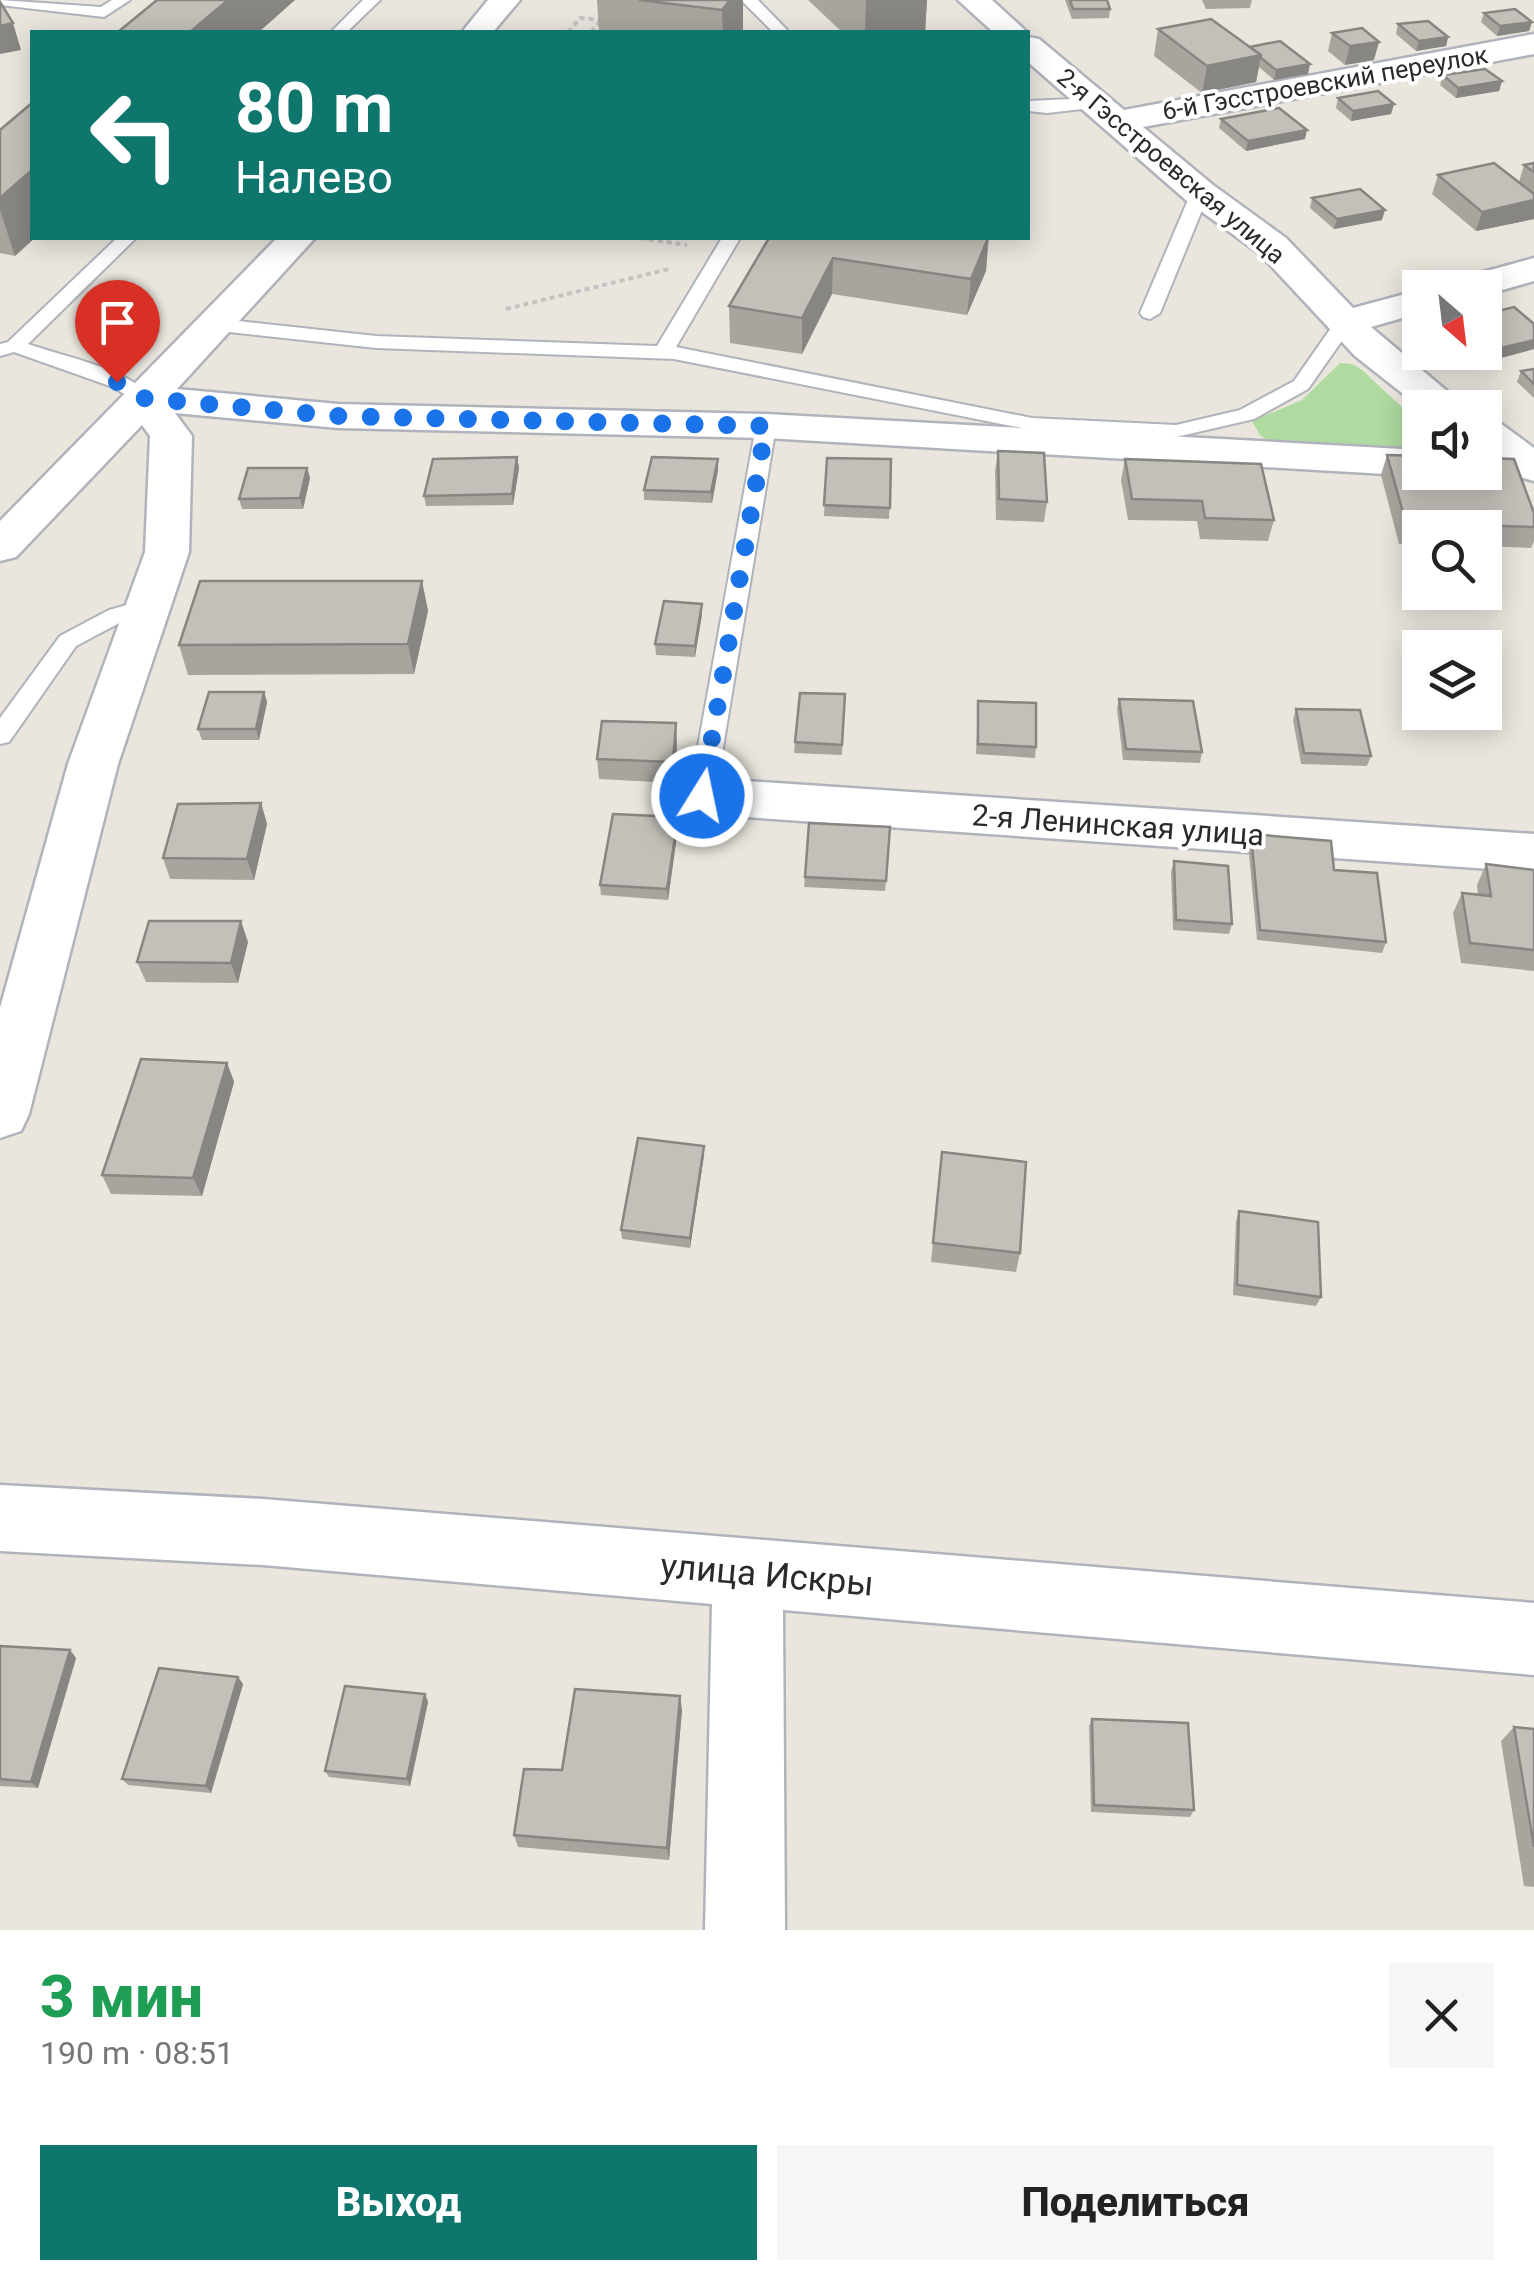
<!DOCTYPE html>
<html lang="ru">
<head>
<meta charset="utf-8">
<style>
  :root { --surface:#fff; --page:#f6f6f6; --text:#222; --muted:#767676; --accent:#0f766e }
  body { margin:0; font-family:Roboto,sans-serif; background:var(--page); color:var(--text); height:100vh; display:flex; flex-direction:column; font-size:38px; white-space:nowrap }
  * { box-sizing:border-box; margin:0 }
  p { font-size:32px; color:var(--muted) }
  .icon { flex:none; width:55px; height:55px; fill:none; stroke:currentColor; stroke-width:2; stroke-linecap:round; stroke-linejoin:round }
  .map { position:relative; height:1930px; overflow:hidden }
  .side { display:flex; flex-direction:column; background:var(--surface); flex:1 }
  .side>* { flex:none }
  .hud { position:absolute; left:30px; top:30px; width:1000px; height:210px; border-radius:0px; box-shadow:0 5px 25px #0003; background:#0f766e; color:#fff; overflow:hidden }
  .needle { width:65px; rotate:152deg }
  .fabs { position:absolute; left:1402px; top:270px; display:grid; gap:20px }
  .fabs a { display:grid; place-items:center; width:100px; height:100px; border-radius:0px; background:var(--surface); box-shadow:0 5px 25px #0003; font-size:50px }
  .pin { position:absolute; display:grid; place-items:center; width:85px; height:85px; color:#fff; margin:-102px -42px; border-radius:50% 50% 50% 0; rotate:-45deg; box-shadow:0 0 10px #0007 }
  .pin .icon { rotate:45deg }
  .me { position:absolute; width:110px; margin:-55px; rotate:10deg; stroke-linejoin:round; filter:drop-shadow(0 0 8px #0008) }
  .turn { display:flex; align-items:center; gap:35px; height:210px; padding:0 40px; font-size:45px }
  .turn .icon { width:130px; height:130px; stroke-width:2.5 }
  .turn b { display:block; font-size:70px; line-height:85px }
  .round { display:grid; place-items:center; flex:none; width:105px; height:105px; border-radius:0px; background:var(--page) }
  .headline { display:flex; align-items:center; justify-content:space-between; height:170px; padding:0 40px }
  h1 { font-size:60px; font-weight:800; line-height:75px; color:#1e9e55 }
  .primary-button { display:flex; gap:20px; margin-top:auto; padding:20px 40px }
  .primary-button a { flex:1; height:115px; border-radius:0px; background:var(--accent); color:#fff; font-size:40px; font-weight:800; line-height:115px; text-align:center }
  .primary-button a+a { background:var(--page); color:var(--text) }
  .map>svg:first-child { display:block }
  .green { fill:#afdba1 }
  .lines { fill:none; stroke-linecap:round; stroke-linejoin:round }
  .lane-casing { stroke:#b1b3bc; stroke-width:4 }
  .street-casing { stroke:#b1b3bc; stroke-width:5 }
  .path { stroke:#c3c3c3; stroke-width:4; stroke-dasharray:5 4; stroke-linecap:butt }
  .lane { fill:#fff; fill-rule:evenodd }
  .street { fill:#fff; fill-rule:evenodd }
  .wall { fill:#a8a59f }
  .shaded-wall { fill:#888682 }
  .building { fill:#c3c0b9; stroke:#888682; stroke-width:2.5 }
  .route { stroke:#1a73e8; stroke-width:18; stroke-dasharray:0 32.4 }
  .labels { text-anchor:middle; dominant-baseline:central; stroke-width:8; stroke-linejoin:round; paint-order:stroke }
  .far-street-label { font-size:25px; fill:#2a2a2a; stroke:#fff }
  .street-label { font-size:30px; fill:#2a2a2a; stroke:#fff }
  .near-street-label { font-size:35px; fill:#2a2a2a; stroke:#fff }
</style>
</head>
<body>
<div class="map">
<svg width="1534" height="1930" viewBox="0 0 1534 1930">
  <rect width="100%" height="100%" fill="#eae6de"/>
  <path class="green" d="M 1340,363 L 1352,364 L 1362,370 L 1420,424 L 1420,453 L 1276,447 L 1260,435 L 1252,421 L 1302,400 Z"/>
  <g class="lines">
    <g class="lane-casing">
      <g id="lane">
        <path d="M 0,0 L 101,7 L 112,0 L 130,0 L 104,17 L 0,5 Z"/>
        <path d="M 363,0 L 380,0 L 347,32 L 331,32 Z"/>
        <path d="M 741,0 L 758,0 L 789,32 L 773,32 Z"/>
        <path d="M 1094,98 L 1102,103 L 1100,107 L 1047,113 L 1028,111 L 1028,101 Z"/>
        <path d="M 1200,188 L 1209,193 L 1160,313 L 1150,319 L 1143,317 L 1140,313 L 1191,193 Z"/>
        <path d="M 117,238 L 136,238 L 28,344 C 67,358 125,367 153,398 L 143,404 L 110,386 L 14,352 L 0,356 L 0,344 L 8,342 Z"/>
        <path d="M 722,238 L 740,238 L 676,347 L 1032,418 L 1176,425 L 1240,410 L 1294,381 L 1338,318 L 1345,316 L 1355,322 L 1308,389 L 1254,419 L 1176,437 L 1032,430 L 674,359 L 376,348 L 220,331 L 210,325 L 220,319 L 376,336 L 657,346 Z"/>
        <path d="M 766,420 L 776,426 L 715,796 L 711,802 L 693,802 L 689,796 L 756,426 Z"/>
        <path d="M 148,599 L 156,601 L 159,606 L 156,611 L 125,620 L 76,646 L 9,742 L 0,744 L 0,718 L 60,636 L 109,610 Z"/>
      </g>
    </g>
    <g class="street-casing">
      <g id="street">
        <path d="M 488,0 L 520,0 L 493,32 L 462,32 Z"/>
        <path d="M 958,0 L 992,0 L 1027,32 L 993,32 Z"/>
        <path d="M 1534,34 L 1534,54 L 1143,127 L 1213,185 L 1286,238 L 1353,308 L 1420,290 L 1420,313 L 1371,327 L 1467,408 L 1421,408 L 1355,356 L 1260,254 L 1187,201 L 1028,62 L 1028,37 L 1039,39 L 1124,110 Z"/>
        <path d="M 277,238 L 315,238 L 177,389 L 338,404 L 766,414 L 1420,450 L 1420,472 L 1433,472 L 1420,476 L 766,438 L 338,428 L 175,413 L 192,436 L 189,552 L 118,764 L 29,1114 L 21,1131 L 0,1138 L 0,1008 L 68,764 L 145,552 L 150,436 L 142,425 L 16,557 L 0,561 L 0,521 Z"/>
        <path d="M 1534,258 L 1534,281 L 1485,295 L 1485,288 L 1448,288 L 1454,280 Z"/>
        <path d="M 1485,420 L 1500,423 L 1534,448 L 1534,481 L 1519,477 L 1485,452 Z"/>
        <path d="M 702,778 L 1534,834 L 1534,872 L 702,814 L 684,809 L 677,796 L 684,783 Z"/>
        <path d="M 0,1485 L 263,1499 L 1534,1603 L 1534,1675 L 783,1610 L 785,1930 L 705,1930 L 712,1604 L 263,1565 L 0,1551 Z"/>
      </g>
    </g>
    <g class="path">
      <path d="M 568,32 L 580,18 L 600,20"/>
      <path d="M 591,32 L 603,18"/>
      <path d="M 640,238 L 687,245"/>
      <path d="M 506,309 L 669,269"/>
    </g>
    <use href="#lane" class="lane"/>
    <use href="#street" class="street"/>
  </g>
  <g class="wall">
    <path d="M 597,0 L 743,0 L 743,32 L 599,32 Z"/>
    <path d="M 808,0 L 927,0 L 925,32 L 842,32 Z"/>
    <path d="M 1065,0 L 1107,0 L 1110,9 L 1109,18 L 1072,19 Z"/>
    <path d="M 1202,0 L 1252,0 L 1250,8 L 1206,9 Z"/>
    <path d="M 1484,13 L 1532,22 L 1529,31 L 1497,36 L 1481,22 Z"/>
    <path d="M 1398,24 L 1448,37 L 1446,46 L 1416,51 L 1396,34 Z"/>
    <path d="M 1158,29 L 1250,47 L 1308,74 L 1274,80 L 1259,67 L 1256,82 L 1202,93 L 1154,56 Z"/>
    <path d="M 1332,33 L 1374,60 L 1345,65 L 1328,51 Z"/>
    <path d="M 1443,75 L 1502,81 L 1499,91 L 1456,98 L 1440,85 Z"/>
    <path d="M 1338,98 L 1394,104 L 1391,114 L 1351,121 L 1336,108 Z"/>
    <path d="M 1221,119 L 1305,139 L 1246,151 L 1219,128 Z"/>
    <path d="M 0,130 L 15,256 L 0,253 Z"/>
    <path d="M 1534,163 L 1534,219 L 1476,231 L 1432,194 L 1438,175 L 1519,182 L 1524,165 Z"/>
    <path d="M 1312,198 L 1382,220 L 1334,229 L 1310,208 Z"/>
    <path d="M 769,238 L 989,238 L 986,271 L 967,315 L 832,294 L 802,354 L 730,343 L 729,306 Z"/>
    <path d="M 1485,314 L 1534,324 L 1534,349 L 1493,360 L 1485,352 Z"/>
    <path d="M 1534,369 L 1534,398 L 1517,382 L 1521,371 Z"/>
    <path d="M 998,451 L 1047,502 L 1044,522 L 996,520 L 995,471 Z"/>
    <path d="M 1387,455 L 1534,513 L 1534,541 L 1531,548 L 1485,546 L 1485,528 L 1420,528 L 1420,544 L 1399,544 L 1381,475 Z"/>
    <path d="M 517,457 L 519,468 L 513,505 L 426,506 L 424,496 Z"/>
    <path d="M 827,458 L 891,459 L 889,519 L 824,516 Z"/>
    <path d="M 1125,459 L 1274,520 L 1268,541 L 1200,539 L 1197,521 L 1128,520 L 1121,480 Z"/>
    <path d="M 307,468 L 310,478 L 303,509 L 242,509 L 239,499 Z"/>
    <path d="M 718,470 L 712,503 L 644,500 L 644,490 Z"/>
    <path d="M 422,581 L 428,611 L 414,674 L 188,675 L 179,645 Z"/>
    <path d="M 702,614 L 695,657 L 656,655 L 655,644 Z"/>
    <path d="M 264,692 L 267,702 L 259,740 L 202,740 L 198,729 Z"/>
    <path d="M 845,694 L 842,755 L 794,753 L 795,742 Z"/>
    <path d="M 1119,699 L 1202,752 L 1200,763 L 1123,760 L 1117,709 Z"/>
    <path d="M 978,701 L 1036,747 L 1035,758 L 976,754 Z"/>
    <path d="M 1296,709 L 1371,756 L 1367,766 L 1301,764 L 1293,720 Z"/>
    <path d="M 677,744 L 674,783 L 599,779 L 597,759 Z"/>
    <path d="M 261,803 L 267,824 L 254,880 L 170,879 L 163,858 Z"/>
    <path d="M 678,817 L 678,828 L 668,900 L 601,895 L 600,885 Z"/>
    <path d="M 1251,834 L 1334,870 L 1386,942 L 1382,953 L 1257,940 L 1248,844 Z"/>
    <path d="M 1174,861 L 1232,924 L 1229,934 L 1173,930 L 1171,872 Z"/>
    <path d="M 1486,864 L 1534,870 L 1534,971 L 1461,963 L 1453,913 L 1462,893 L 1478,895 L 1477,885 Z"/>
    <path d="M 805,877 L 886,881 L 885,891 L 804,887 Z"/>
    <path d="M 248,942 L 238,983 L 146,982 L 137,962 Z"/>
    <path d="M 227,1063 L 234,1082 L 202,1196 L 111,1194 L 102,1175 Z"/>
    <path d="M 942,1152 L 1020,1253 L 1016,1272 L 931,1262 Z"/>
    <path d="M 704,1155 L 690,1248 L 622,1239 L 621,1230 Z"/>
    <path d="M 1239,1211 L 1321,1297 L 1316,1306 L 1233,1295 L 1236,1221 Z"/>
    <path d="M 0,1646 L 70,1650 L 76,1658 L 38,1788 L 0,1786 Z"/>
    <path d="M 243,1684 L 211,1793 L 128,1785 L 122,1779 Z"/>
    <path d="M 425,1694 L 428,1702 L 410,1786 L 329,1777 L 325,1771 Z"/>
    <path d="M 682,1710 L 669,1860 L 518,1847 L 514,1835 L 562,1770 Z"/>
    <path d="M 1092,1719 L 1194,1810 L 1190,1817 L 1091,1812 L 1089,1726 Z"/>
    <path d="M 1514,1727 L 1534,1729 L 1534,1887 L 1524,1886 L 1501,1741 Z"/>
  </g>
  <g class="shaded-wall">
    <path d="M 228,0 L 295,0 L 259,32 L 190,32 Z"/>
    <path d="M 730,0 L 743,0 L 743,32 L 723,32 L 722,10 Z"/>
    <path d="M 866,0 L 927,0 L 925,32 L 865,32 Z"/>
    <path d="M 1532,22 L 1529,31 L 1497,36 L 1500,26 Z"/>
    <path d="M 13,23 L 21,50 L 0,54 L 0,26 Z"/>
    <path d="M 1448,37 L 1446,46 L 1416,51 L 1419,41 Z"/>
    <path d="M 1379,42 L 1374,60 L 1345,65 L 1350,46 Z"/>
    <path d="M 1261,55 L 1256,82 L 1202,93 L 1207,66 Z"/>
    <path d="M 1310,64 L 1308,74 L 1274,80 L 1276,70 Z"/>
    <path d="M 1502,81 L 1499,91 L 1456,98 L 1458,88 Z"/>
    <path d="M 1394,104 L 1391,114 L 1351,121 L 1353,111 Z"/>
    <path d="M 1307,130 L 1305,139 L 1246,151 L 1248,141 Z"/>
    <path d="M 32,170 L 32,238 L 35,238 L 15,256 L 0,210 L 0,198 Z"/>
    <path d="M 1534,200 L 1534,219 L 1476,231 L 1482,212 Z"/>
    <path d="M 1385,210 L 1382,220 L 1334,229 L 1337,219 Z"/>
    <path d="M 988,238 L 986,271 L 967,315 L 971,279 Z"/>
    <path d="M 833,258 L 832,294 L 802,354 L 802,318 Z"/>
    <path d="M 1534,340 L 1534,349 L 1493,360 L 1497,349 Z"/>
    <path d="M 517,457 L 519,468 L 513,505 L 512,494 Z"/>
    <path d="M 718,459 L 718,470 L 712,503 L 711,492 Z"/>
    <path d="M 307,468 L 310,478 L 303,509 L 300,498 Z"/>
    <path d="M 422,581 L 428,611 L 414,674 L 408,644 Z"/>
    <path d="M 702,604 L 702,614 L 695,657 L 695,646 Z"/>
    <path d="M 264,692 L 267,702 L 259,740 L 256,729 Z"/>
    <path d="M 676,723 L 677,744 L 674,783 L 673,762 Z"/>
    <path d="M 261,803 L 267,824 L 254,880 L 247,859 Z"/>
    <path d="M 678,817 L 678,828 L 668,900 L 667,889 Z"/>
    <path d="M 241,921 L 248,942 L 238,983 L 231,963 Z"/>
    <path d="M 227,1063 L 234,1082 L 202,1196 L 193,1178 Z"/>
    <path d="M 704,1146 L 704,1155 L 690,1248 L 690,1238 Z"/>
    <path d="M 70,1650 L 76,1658 L 38,1788 L 31,1782 Z"/>
    <path d="M 238,1677 L 243,1684 L 211,1793 L 206,1786 Z"/>
    <path d="M 425,1694 L 428,1702 L 410,1786 L 407,1779 Z"/>
    <path d="M 680,1696 L 682,1710 L 669,1860 L 667,1848 Z"/>
  </g>
  <g class="building">
    <path d="M 157,0 L 228,0 L 190,32 L 118,32 Z"/>
    <path d="M 639,0 L 730,0 L 722,10 Z"/>
    <path d="M 1070,0 L 1107,0 L 1110,9 L 1073,9 Z"/>
    <path d="M 0,2 L 13,23 L 0,26 Z"/>
    <path d="M 1515,9 L 1532,22 L 1500,26 L 1484,13 Z"/>
    <path d="M 1211,19 L 1261,55 L 1207,66 L 1158,29 Z"/>
    <path d="M 1428,21 L 1448,37 L 1419,41 L 1398,24 Z"/>
    <path d="M 1362,28 L 1379,42 L 1350,46 L 1332,33 Z"/>
    <path d="M 1280,41 L 1310,64 L 1276,70 L 1261,58 L 1261,55 L 1250,47 Z"/>
    <path d="M 1485,69 L 1502,81 L 1458,88 L 1443,75 Z"/>
    <path d="M 1378,91 L 1394,104 L 1353,111 L 1338,98 Z"/>
    <path d="M 32,103 L 32,170 L 0,198 L 0,130 Z"/>
    <path d="M 1279,108 L 1307,130 L 1248,141 L 1221,119 Z"/>
    <path d="M 1494,163 L 1534,194 L 1534,200 L 1482,212 L 1438,175 Z"/>
    <path d="M 1534,163 L 1534,172 L 1524,165 Z"/>
    <path d="M 1360,189 L 1385,210 L 1337,219 L 1312,198 Z"/>
    <path d="M 769,238 L 988,238 L 971,279 L 833,258 L 802,318 L 729,306 Z"/>
    <path d="M 1514,307 L 1534,324 L 1534,340 L 1497,349 L 1485,339 L 1485,314 Z"/>
    <path d="M 1534,369 L 1534,384 L 1521,371 Z"/>
    <path d="M 998,451 L 1044,453 L 1047,502 L 999,499 Z"/>
    <path d="M 1387,455 L 1420,456 L 1420,472 L 1485,472 L 1485,458 L 1514,459 L 1534,513 L 1534,527 L 1406,523 Z"/>
    <path d="M 517,457 L 512,494 L 424,496 L 433,459 Z"/>
    <path d="M 652,457 L 718,459 L 711,492 L 644,490 Z"/>
    <path d="M 827,458 L 891,459 L 890,508 L 824,505 Z"/>
    <path d="M 1125,459 L 1261,464 L 1274,520 L 1205,518 L 1202,501 L 1132,499 Z"/>
    <path d="M 248,468 L 307,468 L 300,498 L 239,499 Z"/>
    <path d="M 200,581 L 422,581 L 408,644 L 179,645 Z"/>
    <path d="M 664,601 L 702,604 L 695,646 L 655,644 Z"/>
    <path d="M 209,692 L 264,692 L 256,729 L 198,729 Z"/>
    <path d="M 800,693 L 845,694 L 842,745 L 795,742 Z"/>
    <path d="M 1119,699 L 1193,701 L 1202,752 L 1126,749 Z"/>
    <path d="M 978,701 L 1036,703 L 1036,747 L 978,744 Z"/>
    <path d="M 1296,709 L 1360,710 L 1371,756 L 1304,753 Z"/>
    <path d="M 602,721 L 676,723 L 673,762 L 597,759 Z"/>
    <path d="M 261,803 L 247,859 L 163,858 L 178,804 Z"/>
    <path d="M 613,814 L 678,817 L 667,889 L 600,885 Z"/>
    <path d="M 809,823 L 890,827 L 886,881 L 805,877 Z"/>
    <path d="M 1251,834 L 1331,841 L 1334,870 L 1377,873 L 1386,942 L 1260,930 Z"/>
    <path d="M 1174,861 L 1228,866 L 1232,924 L 1176,920 Z"/>
    <path d="M 1486,864 L 1534,870 L 1534,950 L 1470,943 L 1462,893 L 1491,896 Z"/>
    <path d="M 149,921 L 241,921 L 231,963 L 137,962 Z"/>
    <path d="M 141,1059 L 227,1063 L 193,1178 L 102,1175 Z"/>
    <path d="M 638,1138 L 704,1146 L 690,1238 L 621,1230 Z"/>
    <path d="M 942,1152 L 1026,1162 L 1020,1253 L 933,1243 Z"/>
    <path d="M 1239,1211 L 1318,1222 L 1321,1297 L 1237,1285 Z"/>
    <path d="M 0,1646 L 70,1650 L 31,1782 L 0,1779 Z"/>
    <path d="M 159,1668 L 238,1677 L 206,1786 L 122,1779 Z"/>
    <path d="M 345,1686 L 425,1694 L 407,1779 L 325,1771 Z"/>
    <path d="M 575,1689 L 680,1696 L 667,1848 L 514,1835 L 524,1769 L 562,1770 Z"/>
    <path d="M 1092,1719 L 1188,1723 L 1194,1810 L 1094,1805 Z"/>
    <path d="M 1514,1727 L 1534,1729 L 1534,1847 Z"/>
  </g>
  <g class="lines">
    <path class="route" d="M 117,382 L 142,398 L 338,416 L 766,426 L 702,796"/>
  </g>
  <g class="labels">
    <g class="far-street-label">
      <text transform="translate(1325 83) rotate(-10)">6-й Гэсстроевский переулок</text>
      <text transform="translate(1171 166) rotate(40)">2-я Гэсстроевская улица</text>
    </g>
    <g class="street-label">
      <text transform="translate(1118 825) rotate(4)">2-я Ленинская улица</text>
    </g>
    <g class="near-street-label">
      <text transform="translate(767 1575) rotate(5)">улица Искры</text>
    </g>
  </g>
</svg>
<div class="fabs">
<a><svg class="needle" viewBox="-14 -14 28 28"><path d="M0-13l5 13h-10z" fill="#e53935"/><path d="M0 13l5-13h-10z" fill="#767676"/></svg></a>
<a><svg class="icon" aria-label="sound" viewBox="0 0 24 24"><path d="M4 9h4l5-4v14l-5-4H4zM17 9q2 3 0 6"/></svg></a>
<a><svg class="icon" aria-label="search" viewBox="0 0 24 24"><circle cx="10" cy="10" r="6"/><path d="M15 15l6 6"/></svg></a>
<a><svg class="icon" aria-label="layers" viewBox="0 0 24 24"><path d="M12 4l9 5-9 5-9-5zM3 14l9 5 9-5"/></svg></a>
</div>
<div class="pin" style="left:117px;top:382px;background:#d93025"><svg class="icon" aria-label="arrive" viewBox="0 0 24 24"><path d="M6 21V4h12l-3 4 3 4H6"/></svg></div>
<svg class="me" style="left:702px;top:796px" viewBox="-20 -20 40 40"><circle r="17" fill="#1a73e8" stroke="#fff" stroke-width="3"/><path d="M0-11L8 9 0 5-8 9z" fill="#fff"/></svg>
<div class="hud">
<div class="turn"><svg class="icon" aria-label="left" viewBox="0 0 24 24"><path d="M17 20v-9H6M10 6l-5 5 5 5"/></svg><div><b>80 m</b>Налево</div></div>
</div>
</div>
<section class="side">
<div class="headline"><div><h1>3 мин</h1><p>190 m · 08:51</p></div><a class="round"><svg class="icon" aria-label="close" viewBox="0 0 24 24"><path d="M6 6l12 12M18 6L6 18"/></svg></a></div>
<div class="primary-button"><a>Выход</a><a>Поделиться</a></div>
</section>
</body>
</html>
